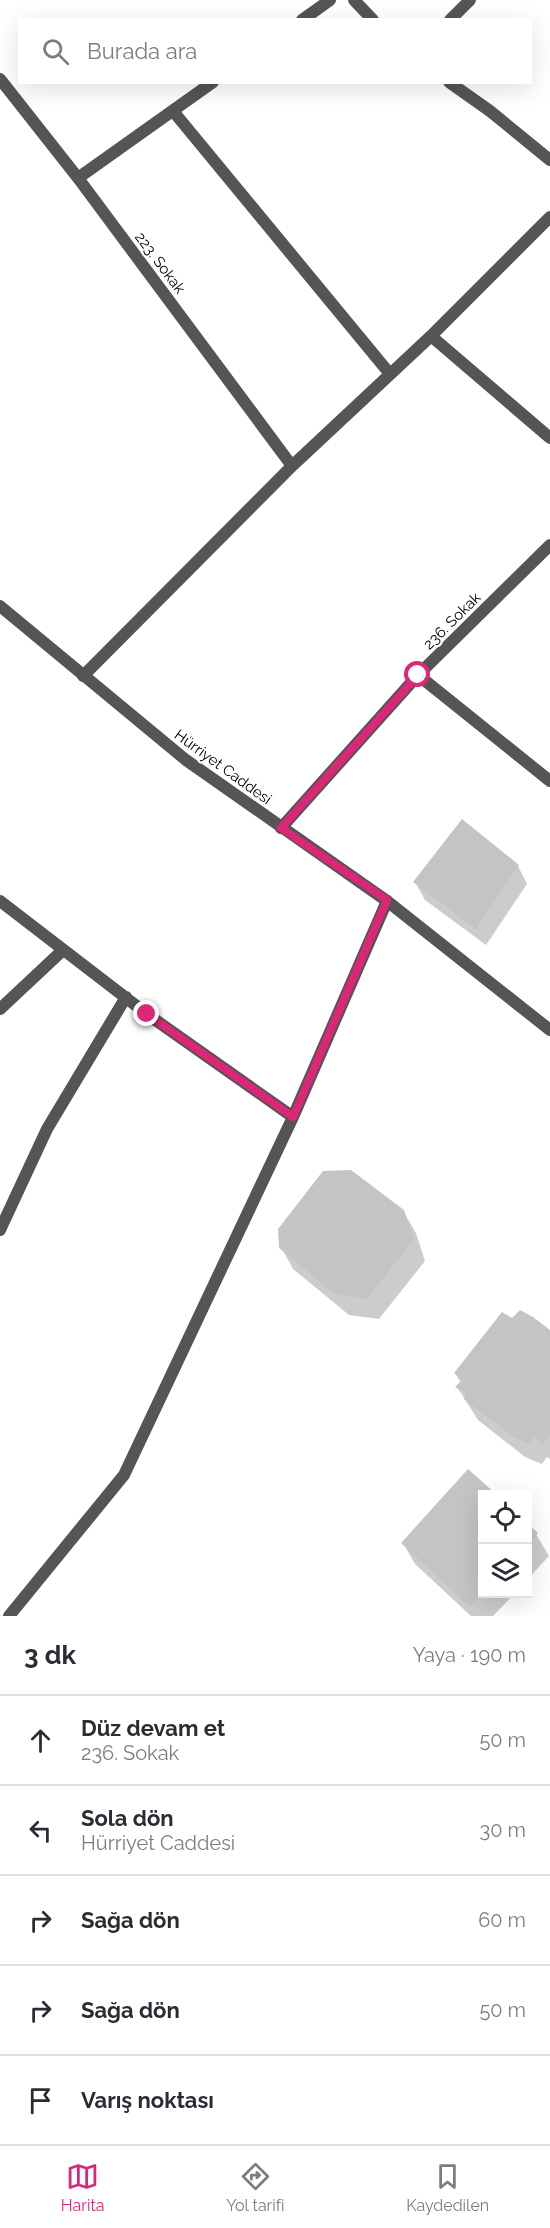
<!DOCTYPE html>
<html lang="tr">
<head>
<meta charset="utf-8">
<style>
	:root { --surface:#fff; --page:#f2f2f3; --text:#2b2b33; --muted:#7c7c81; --line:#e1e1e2; --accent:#db2777 }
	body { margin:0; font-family:Raleway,sans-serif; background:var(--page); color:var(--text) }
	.controls { position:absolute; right:18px; bottom:18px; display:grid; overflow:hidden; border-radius:0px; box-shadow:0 6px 24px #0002 }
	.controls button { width:54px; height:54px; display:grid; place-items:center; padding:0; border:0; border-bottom:2px solid var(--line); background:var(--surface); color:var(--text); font:30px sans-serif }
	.stop { position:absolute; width:18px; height:18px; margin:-14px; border:4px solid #db2777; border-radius:50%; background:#fff }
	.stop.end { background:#db2777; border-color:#fff; box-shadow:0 2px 6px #0008 }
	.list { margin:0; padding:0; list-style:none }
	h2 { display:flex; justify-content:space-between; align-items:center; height:78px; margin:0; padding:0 24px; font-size:26px }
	h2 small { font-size:20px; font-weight:400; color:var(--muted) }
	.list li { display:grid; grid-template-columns:39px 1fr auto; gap:18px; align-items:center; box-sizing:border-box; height:90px; padding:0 24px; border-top:2px solid var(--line) }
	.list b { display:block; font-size:22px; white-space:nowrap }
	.list p { margin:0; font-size:20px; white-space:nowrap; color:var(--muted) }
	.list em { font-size:20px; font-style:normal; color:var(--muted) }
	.icon { flex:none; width:33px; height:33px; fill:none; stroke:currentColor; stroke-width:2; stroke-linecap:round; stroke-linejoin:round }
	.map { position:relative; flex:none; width:550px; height:1616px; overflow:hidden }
	.search { position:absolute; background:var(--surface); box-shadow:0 6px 24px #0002; left:18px; right:18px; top:18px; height:66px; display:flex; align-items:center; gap:15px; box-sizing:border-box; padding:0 21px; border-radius:0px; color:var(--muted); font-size:22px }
	.sheet { height:528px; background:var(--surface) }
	nav { display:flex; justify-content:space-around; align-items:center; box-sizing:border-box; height:84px; border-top:2px solid var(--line); background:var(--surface); font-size:16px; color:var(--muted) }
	nav a { display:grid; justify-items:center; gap:3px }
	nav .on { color:var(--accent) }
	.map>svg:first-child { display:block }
</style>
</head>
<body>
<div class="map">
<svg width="550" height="1616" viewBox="0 0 550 1616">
	<rect width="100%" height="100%" fill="#fff"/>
	<path fill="#0003" d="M518,866L527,884L486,945L425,900L415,882Z
		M403,1211L416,1233L425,1261L379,1319L349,1315L293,1269L281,1247Z
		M512,1320L550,1332V1459L547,1457L542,1464L525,1457L478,1420L457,1387L461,1383L455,1373Z
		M469,1471L494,1494H482V1594H514L493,1616H471L415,1564L403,1543Z
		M528,1526L536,1534L549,1556L528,1579Z"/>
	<path fill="#c4c4c4" d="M462,819L519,865L476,929L413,882Z
		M351,1170L404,1210L414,1239L367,1299L335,1294L279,1248L278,1229L323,1171Z
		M520,1310L533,1317L550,1330V1435L543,1444L534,1436L529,1444L512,1436L464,1399L466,1393L455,1387L462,1380L454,1373L502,1312L512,1318Z
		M468,1469L496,1494H482V1593L470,1607L401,1543Z
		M528,1524L538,1533L528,1544Z"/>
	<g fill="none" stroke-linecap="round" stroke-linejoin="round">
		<path stroke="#555" stroke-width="12" d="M354,0L373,20
			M302,20L330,0
			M450,20L470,0
			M0,79L78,178L292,466
			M449,82L490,111L550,160
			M173,111L390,374
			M78,178L213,82
			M431,336L550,438
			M418,675L550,781
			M83,676L292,466L431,336L550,217
			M281,828L418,675L550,545
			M0,901L147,1014L293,1117
			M0,1009L63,950
			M0,1230L47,1129L126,997
			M9,1616L124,1475L293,1117L387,901"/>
		<path stroke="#555" stroke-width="12" d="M0,606L186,760L387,901L550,1030"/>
	</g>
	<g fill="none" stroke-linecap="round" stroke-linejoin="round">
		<path stroke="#db2777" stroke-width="8" d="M147,1014L293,1117L387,900L281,828L418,675"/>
	</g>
	<g text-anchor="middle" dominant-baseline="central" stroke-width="4.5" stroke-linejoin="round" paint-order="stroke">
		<g font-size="15" fill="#000" stroke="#fff">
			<text transform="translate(160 263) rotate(53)">223. Sokak</text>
			<text transform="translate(452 621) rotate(-45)">236. Sokak</text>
			<text transform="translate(223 767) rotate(36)">Hürriyet Caddesi</text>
		</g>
	</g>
</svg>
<div class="controls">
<button><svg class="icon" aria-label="locate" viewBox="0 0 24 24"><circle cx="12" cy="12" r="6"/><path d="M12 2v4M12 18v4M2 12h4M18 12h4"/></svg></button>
<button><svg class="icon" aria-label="layers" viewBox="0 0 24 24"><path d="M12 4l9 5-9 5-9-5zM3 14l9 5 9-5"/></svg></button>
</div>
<div class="stop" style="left:418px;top:675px"></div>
<div class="stop end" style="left:147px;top:1014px"></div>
<div class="search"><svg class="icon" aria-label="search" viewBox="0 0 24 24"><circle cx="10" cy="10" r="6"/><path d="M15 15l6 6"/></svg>Burada ara</div>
</div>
<section class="sheet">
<h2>3 dk<small>Yaya · 190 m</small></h2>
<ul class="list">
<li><svg class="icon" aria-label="ahead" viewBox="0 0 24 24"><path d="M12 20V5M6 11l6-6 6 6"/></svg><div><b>Düz devam et</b><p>236. Sokak</p></div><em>50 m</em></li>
<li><svg class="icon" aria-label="left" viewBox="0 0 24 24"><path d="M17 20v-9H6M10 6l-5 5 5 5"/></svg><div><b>Sola dön</b><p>Hürriyet Caddesi</p></div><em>30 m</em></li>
<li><svg class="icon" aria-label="right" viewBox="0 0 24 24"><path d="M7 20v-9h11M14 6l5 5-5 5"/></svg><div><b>Sağa dön</b></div><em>60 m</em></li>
<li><svg class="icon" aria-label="right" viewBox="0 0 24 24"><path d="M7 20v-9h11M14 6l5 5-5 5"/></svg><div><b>Sağa dön</b></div><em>50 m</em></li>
<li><svg class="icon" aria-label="arrive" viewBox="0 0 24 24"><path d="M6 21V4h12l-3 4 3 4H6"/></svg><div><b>Varış noktası</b></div></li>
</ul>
</section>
<nav>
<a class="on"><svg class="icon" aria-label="map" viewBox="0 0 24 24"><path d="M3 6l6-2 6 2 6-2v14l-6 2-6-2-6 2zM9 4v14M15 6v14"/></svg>Harita</a>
<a><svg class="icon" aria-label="directions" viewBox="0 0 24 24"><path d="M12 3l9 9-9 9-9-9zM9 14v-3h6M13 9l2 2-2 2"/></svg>Yol tarifi</a>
<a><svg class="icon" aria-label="saved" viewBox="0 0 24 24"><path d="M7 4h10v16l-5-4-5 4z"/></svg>Kaydedilen</a>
</nav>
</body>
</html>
